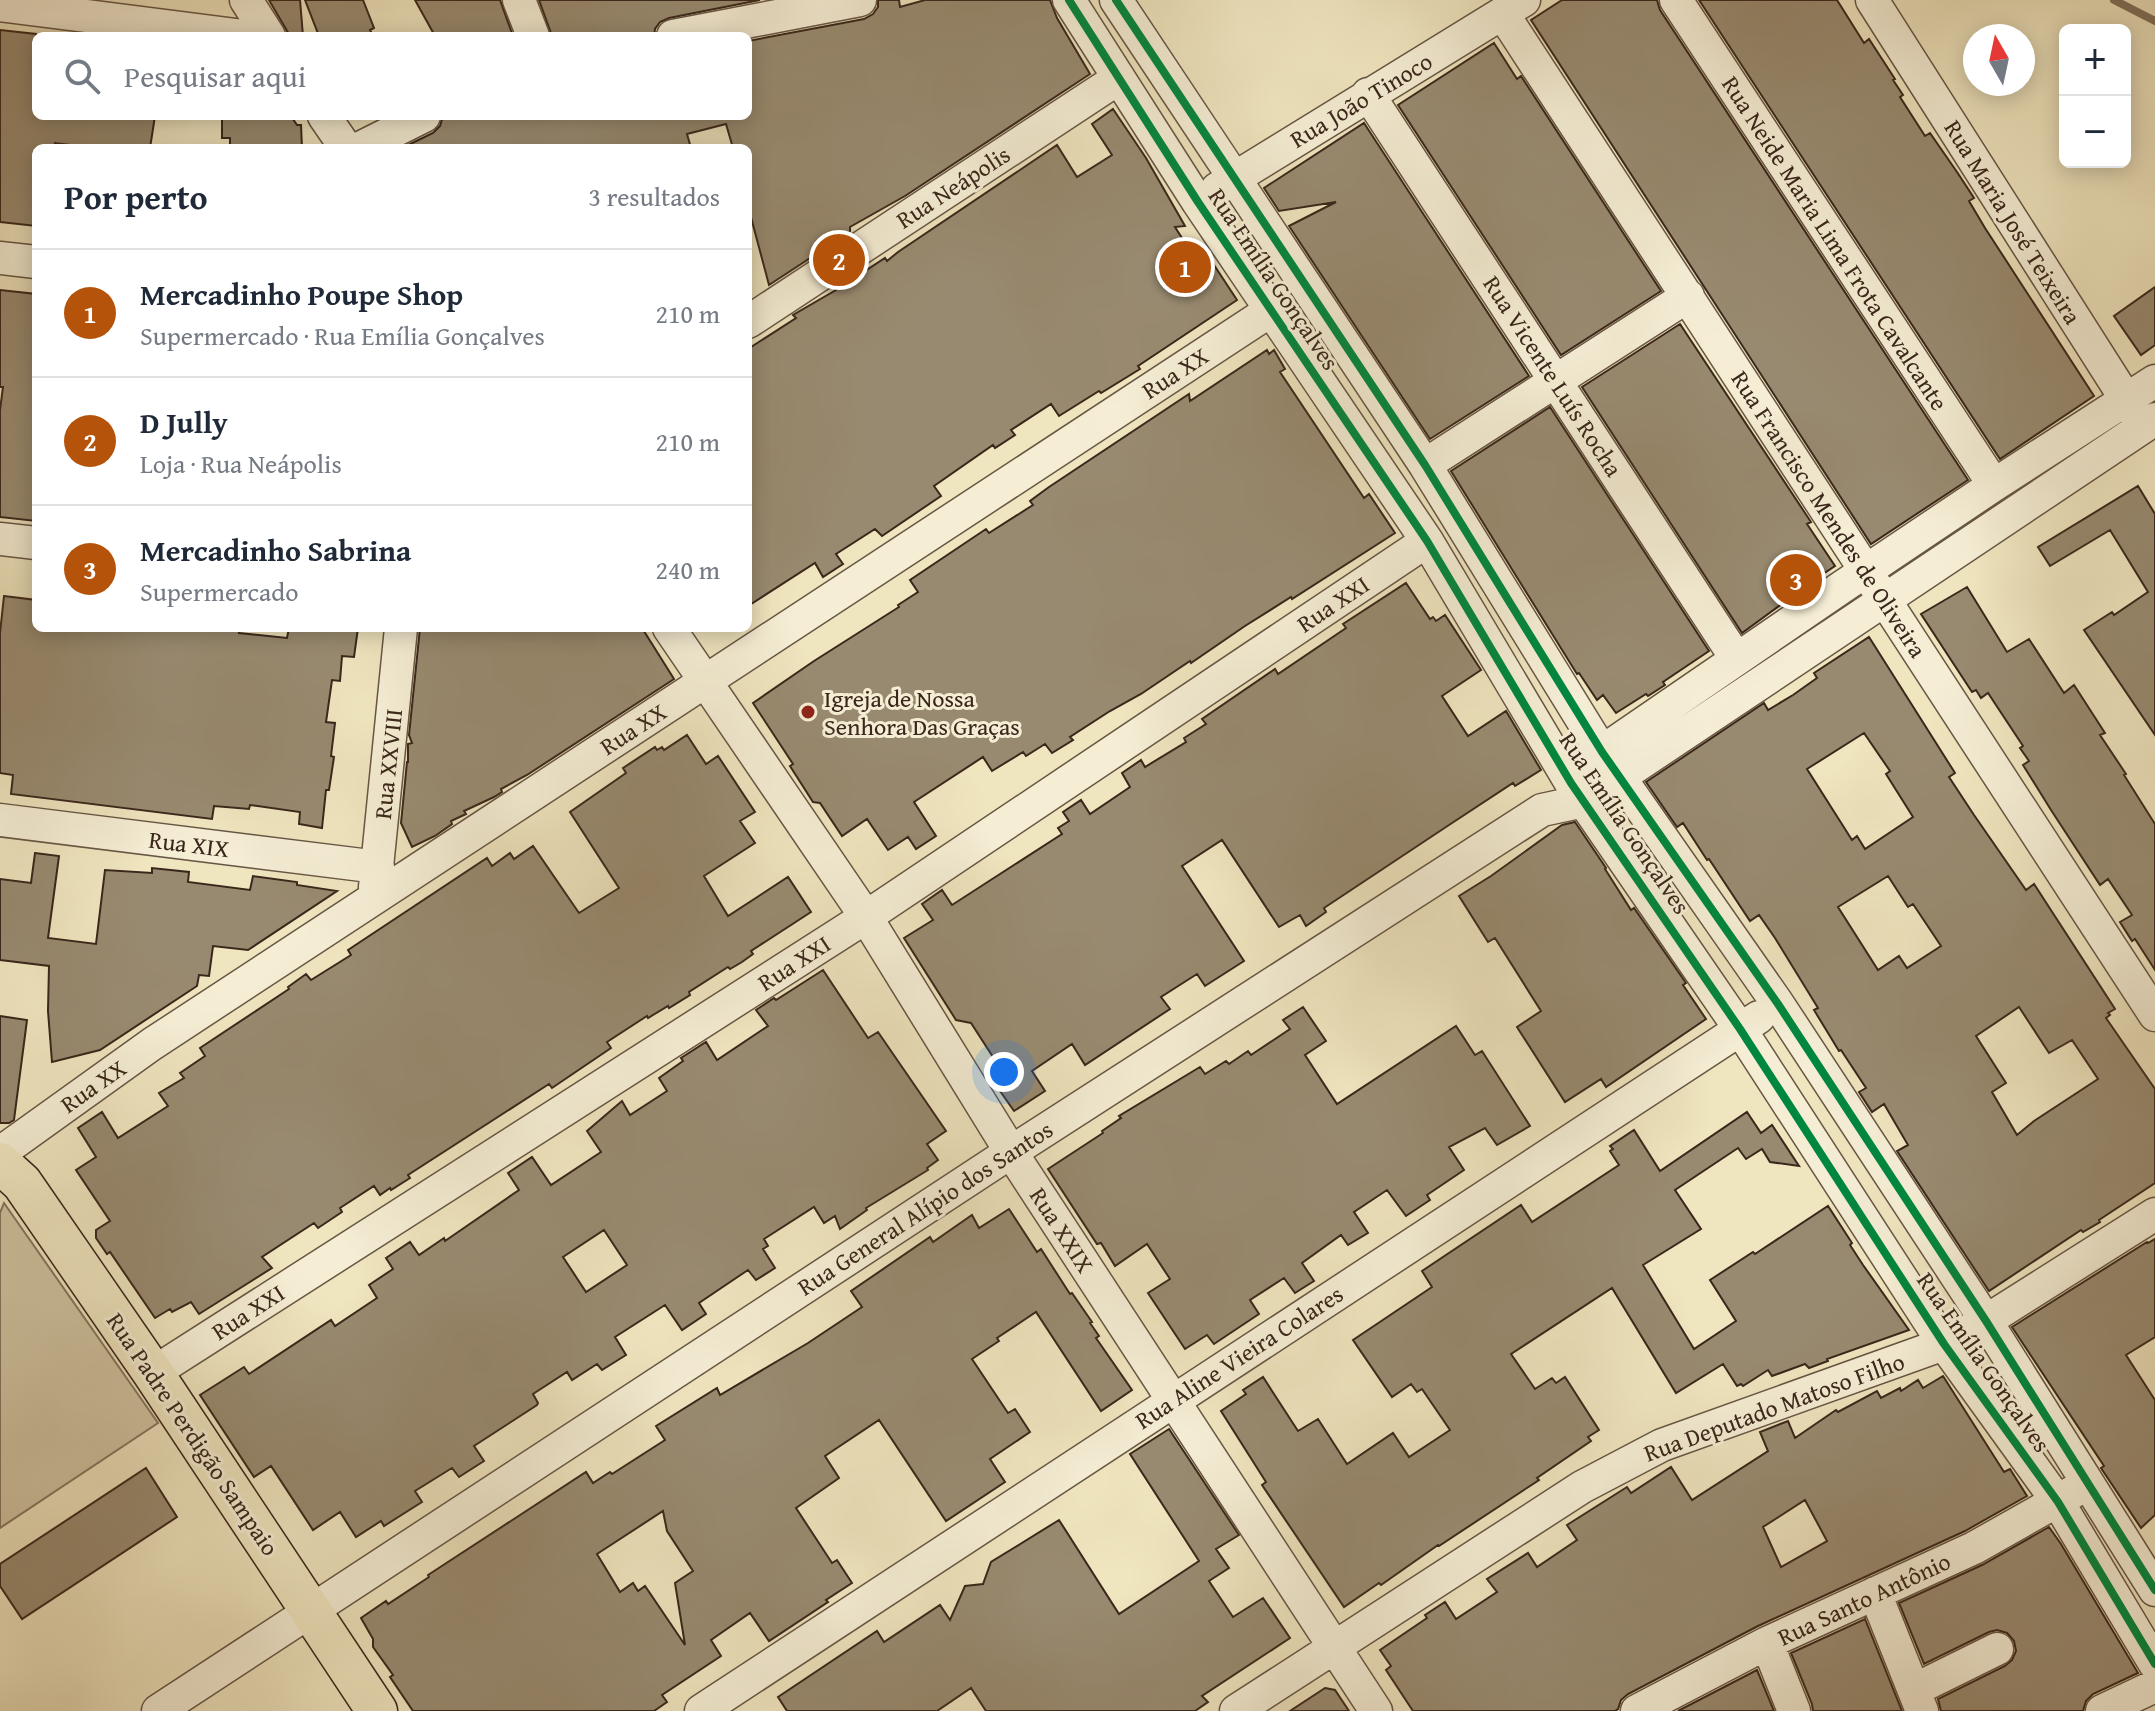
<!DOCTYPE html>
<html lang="pt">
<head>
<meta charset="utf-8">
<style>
	:root { --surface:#fff; --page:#f2f2f3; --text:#1f2937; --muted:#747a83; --line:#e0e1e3; --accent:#b45309 }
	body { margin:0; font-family:"Gentium Book Plus",serif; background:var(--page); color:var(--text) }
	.controls { position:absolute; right:24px; top:24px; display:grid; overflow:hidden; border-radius:12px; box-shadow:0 4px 20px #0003 }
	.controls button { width:72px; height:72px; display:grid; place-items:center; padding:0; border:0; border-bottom:2px solid var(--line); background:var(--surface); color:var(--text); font:40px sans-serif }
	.compass { position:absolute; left:1963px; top:24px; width:72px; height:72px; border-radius:50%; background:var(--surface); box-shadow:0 4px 20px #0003; rotate:351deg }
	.you { position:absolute; left:1004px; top:1072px; width:28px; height:28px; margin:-20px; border:6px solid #fff; border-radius:50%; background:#1a73e8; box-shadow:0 0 0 12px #1a73e833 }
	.badge { display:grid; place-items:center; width:52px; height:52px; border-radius:50%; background:var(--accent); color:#fff; font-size:26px; font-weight:700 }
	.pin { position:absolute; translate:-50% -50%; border:4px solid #fff; box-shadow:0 2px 8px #0006 }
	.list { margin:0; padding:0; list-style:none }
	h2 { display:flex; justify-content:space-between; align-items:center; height:104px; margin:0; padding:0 32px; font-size:34px }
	h2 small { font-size:26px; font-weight:400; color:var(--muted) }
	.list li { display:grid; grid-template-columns:52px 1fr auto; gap:24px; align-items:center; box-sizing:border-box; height:128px; padding:0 32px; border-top:2px solid var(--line) }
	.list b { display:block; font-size:30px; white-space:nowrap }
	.list p { margin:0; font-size:26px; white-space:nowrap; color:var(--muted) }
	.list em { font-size:26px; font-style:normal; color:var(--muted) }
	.icon { flex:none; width:44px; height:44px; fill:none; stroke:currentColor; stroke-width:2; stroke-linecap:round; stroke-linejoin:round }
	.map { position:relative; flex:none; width:2155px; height:1711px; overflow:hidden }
	.search { position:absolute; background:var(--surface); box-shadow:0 4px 20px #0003; left:32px; top:32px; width:720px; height:88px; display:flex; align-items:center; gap:20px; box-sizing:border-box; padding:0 28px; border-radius:12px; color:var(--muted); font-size:30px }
	.panel { position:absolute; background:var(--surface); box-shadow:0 4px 20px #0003; left:32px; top:144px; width:720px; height:488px; border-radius:12px }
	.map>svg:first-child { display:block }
</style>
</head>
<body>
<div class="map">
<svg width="2155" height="1711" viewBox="0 0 2155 1711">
	<rect width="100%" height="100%" fill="#efe5bf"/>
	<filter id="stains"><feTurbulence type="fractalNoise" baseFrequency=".0025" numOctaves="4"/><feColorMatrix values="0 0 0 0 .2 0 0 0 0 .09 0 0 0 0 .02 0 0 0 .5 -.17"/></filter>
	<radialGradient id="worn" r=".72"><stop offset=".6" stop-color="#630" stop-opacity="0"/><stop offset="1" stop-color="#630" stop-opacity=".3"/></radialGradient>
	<path fill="#d0c5a3" stroke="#85765f" stroke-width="2" d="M4,1203L158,1423L0,1528V1213Z"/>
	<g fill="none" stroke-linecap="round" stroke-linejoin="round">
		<path stroke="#81725c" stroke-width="8" d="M2114,0L2155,21"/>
	</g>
	<path fill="#988a70" stroke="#3a271b" stroke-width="2" fill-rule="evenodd" d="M269,0H300L303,36H290Z
		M305,0H363L374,28L370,30L373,36H319Z
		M415,0H500L513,36H435Z
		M539,0H760L669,18L660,22L655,29L654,36H552Z
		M878,0H899L900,7L925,0H1050L1057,18L1090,74L905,196L850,227V232L769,285L748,206V148H733L726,124L687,134L691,148H402L433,133L440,126L443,116H748V41L864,19L873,14L878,7Z
		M1562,0H1657L1660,10L1968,480L1871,544L1531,20Z
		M1699,0H1837L1864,43L1869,39L1895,79L1893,80L1903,95L1900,97L1925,136L1930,133L1957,172L1974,198L1969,201L1985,228L2094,396L2000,459Z
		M0,30L36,34V116H155L150,148H95L55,143L54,148H36V226L0,222Z
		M1494,43L1517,79L1521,76L1661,291L1561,355L1398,105Z
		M1113,109L1146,158L1185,226L1175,227L1203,271L1214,265L1237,300L1138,366L1140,369L1101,393L1099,391L1059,416L1051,404L1011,430L1015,435L995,448L993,445L934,486L941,496L882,536L875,529L836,554L843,564L823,577L815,563L748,606V349L796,318L793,315L836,290L885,258L887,261L898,252L1057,145L1077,177L1112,155L1092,124Z
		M222,116H291L297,125H301L302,148H230V138H222Z
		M1364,123L1529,376L1430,439L1289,226L1336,202L1279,211L1264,188Z
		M2155,287V345L2141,355L2114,316Z
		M0,290L36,294V521L0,517V410L3,387H0Z
		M1680,324L1811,522L1807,524L1835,566L1793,594L1794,595L1742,633L1582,387Z
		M1267,350L1269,354L1274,350L1285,369L1280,372L1364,498L1369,494L1395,533L1292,599L1291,597L1245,626L1191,663L1190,661L1141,694L1110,711L1070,737L1073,740L1052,753L1045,744L1026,756L1023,752L992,771L983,757L914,802L936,836L916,849L908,837L888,850L867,819L842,836L820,803L813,802L790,766L793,764L753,703L814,661L899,607L898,605L918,592L910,580L986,529L989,533L1033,505L1030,501L1049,487L1189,394L1190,401Z
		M1550,407L1709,651L1663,682L1665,685L1648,696L1646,694L1616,713L1603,695L1597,700L1579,673L1577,674L1451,471Z
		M2138,486L2155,514V735L2084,630L2112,612L2114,615L2148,592L2110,530L2050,566L2038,547Z
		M1406,583L1430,619L1433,617L1436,621L1445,615L1481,670L1442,696L1468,736L1506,711L1541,770L1515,786L1513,783L1446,827L1324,908L1326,912L1306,926L1300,915L1279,927L1222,840L1182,866L1244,961L1205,986L1197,974L1161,997L1170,1009L1085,1065L1072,1044L1032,1071L1045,1091L1014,1111L1000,1091L1002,1071L971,1023L956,1020L904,938L933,920L922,904L942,890L952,905L1062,834L1058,828L1069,821L1063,812L1081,800L1090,814L1130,787L1122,773L1141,760L1145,767L1186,742L1184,738L1206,724L1202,719L1275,669L1278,674L1346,628L1343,624Z
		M1967,587L2007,652L2029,639L2064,693L2074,685L2105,733L2100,735L2126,774L2124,775L2155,824V970L2135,939L2132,941L2120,922L2132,915L2108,879L2100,885L2051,810L2023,765L2029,761L2020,748L2023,746L1988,693L1981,698L1976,690L1972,692L1921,614Z
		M4,596L36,600V628H240L239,633L287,638L289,628H358L354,657L342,656L340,681L332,680L326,722L335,723L331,756L334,757L329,790H326L322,828L299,824L300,812L250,805L249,809L214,806L212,819L11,794L13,775L0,773V633Z
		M420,628H642L674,679L527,775L501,789L502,792L494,797L464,811L466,814L451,821L452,824L435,836L412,847L401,823L407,762H408V744L412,743L409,735Z
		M1869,637L1955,773L1949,777L1974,815L2026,890L2034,884L2115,1009L2108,1013L2110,1015L2106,1018L2155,1089V1183L2099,1220L2100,1222L2083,1232L2081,1230L1989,1291L1897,1151L1908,1145L1884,1104L1872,1112L1859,1092L1866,1088L1841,1050L1839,1051L1814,1010L1818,1008L1775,938L1759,915L1750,921L1709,859L1707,860L1683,823L1677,827L1646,782L1764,703L1768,710L1793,695L1817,678L1814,673ZM1864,733L1890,771L1886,774L1913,817L1865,849L1857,836L1852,840L1807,769ZM1888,876L1908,907L1913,904L1941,946L1907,968L1899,956L1878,970L1838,907ZM2019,1007L2049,1053L2072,1040L2098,1079L2034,1121L2017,1135L1992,1092L2006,1083L1976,1036Z
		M687,735L706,764L718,756L755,812L740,821L755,843L704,876L728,916L788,877L811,912L751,951L753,954L742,962L730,969L728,967L689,992L690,995L669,1008L668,1006L648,1018L647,1016L607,1042L611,1048L552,1088L549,1084L408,1175L410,1178L391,1190L390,1188L380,1195L374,1186L340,1208L342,1212L318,1228L314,1223L262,1257L272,1268L199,1314L191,1302L172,1312L170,1309L155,1318L110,1252L107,1254L96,1238V1230L110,1221L76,1170L96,1157L78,1128L102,1112L118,1138L168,1106L159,1093L184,1078L180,1073L205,1056L200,1048L289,989L288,987L306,974L311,980L351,955L348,950L487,858L492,866L510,853L514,859L533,846L579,913L619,888L570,812L626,773L623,768L655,747L657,750L662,747L664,750Z
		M1575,822L1606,868L1605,869L1631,910L1634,908L1686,983L1683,985L1706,1019L1606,1087L1601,1079L1565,1102L1517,1027L1541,1011L1495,938L1488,942L1459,896L1491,876L1562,825Z
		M35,853L59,856L48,938L96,944L105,870L152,873V868L189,872L188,882L250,890L253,876L297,882V885L337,891L248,950L213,946L209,976L199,975L197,986L100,1050L52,1062L48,1011L49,966L0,960V879L31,883Z
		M823,970L868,1038L878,1032L946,1131L927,1144L938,1160L927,1168L928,1170L866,1208L867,1210L840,1229L835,1216L824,1223L814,1207L764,1239L768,1246L763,1249L775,1268L756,1280L748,1270L699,1303L706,1314L682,1330L665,1305L615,1337L626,1355L602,1370L597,1364L572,1380L567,1372L533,1394L538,1403L537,1405L474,1446L484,1461L459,1477L452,1468L415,1491L422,1502L384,1526L381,1521L356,1537L340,1512L313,1530L271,1466L254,1477L200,1395L244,1367L249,1374L331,1320L335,1326L377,1298L369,1285L393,1269L386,1258L410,1242L419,1255L444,1238L445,1241L519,1190L508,1173L532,1157L551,1185L601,1152L587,1131L622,1101L630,1115L667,1091L659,1078L683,1061L681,1058L706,1042L717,1060L768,1026L756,1010L774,998L776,1000ZM604,1230L627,1265L586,1292L563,1257Z
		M1303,1007L1326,1041L1305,1055L1337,1104L1456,1026L1475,1055L1482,1051L1530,1126L1497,1145L1485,1128L1449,1147L1464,1170L1427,1195L1430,1200L1406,1216L1387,1190L1354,1212L1368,1233L1348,1245L1341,1235L1302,1263L1314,1281L1295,1293L1284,1278L1250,1300L1259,1314L1214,1344L1207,1335L1185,1349L1148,1293L1170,1279L1147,1244L1115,1266L1101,1243L1097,1244L1048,1169L1103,1133L1102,1131L1121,1118L1119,1116L1200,1067L1205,1074L1226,1061L1229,1064L1248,1051L1251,1055L1290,1029L1283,1020Z
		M0,1016L27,1020L14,1120L9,1123H0Z
		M1747,1112L1761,1133L1772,1125L1799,1166L1770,1162L1762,1149L1746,1159L1738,1148L1675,1190L1701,1229L1643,1265L1694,1349L1736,1321L1710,1280L1753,1252L1755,1254L1828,1206L1852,1243L1850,1245L1863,1265L1909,1330L1827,1359L1828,1361L1809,1368L1805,1364L1772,1376L1768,1370L1743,1386L1741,1384L1737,1386L1723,1364L1676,1393L1612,1288L1511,1354L1535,1389L1552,1378L1556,1383L1565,1377L1599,1430L1588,1437L1591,1441L1537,1478L1539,1480L1439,1546L1438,1545L1381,1585L1379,1583L1344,1607L1262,1485L1266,1482L1221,1411L1246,1394L1243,1390L1263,1377L1298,1431L1318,1419L1347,1464L1393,1433L1409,1457L1450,1430L1422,1389L1417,1392L1411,1384L1392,1397L1353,1340L1432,1287L1422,1271L1521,1205L1532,1222L1619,1165L1610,1151L1613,1149L1610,1146L1634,1130L1660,1171Z
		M1009,1209L1037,1252L1041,1249L1070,1294L1072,1293L1092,1322L1090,1323L1099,1336L1096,1338L1132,1390L1101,1411L1036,1312L997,1338L999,1341L972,1359L1008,1413L1015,1409L1030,1432L990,1459L1005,1482L946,1521L879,1420L825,1456L839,1478L796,1508L832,1563L837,1560L852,1583L826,1600L828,1602L769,1641L750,1613L711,1640L721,1656L662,1695L667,1702L654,1711H413L390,1677L393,1675L373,1647V1639L361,1618L386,1601L388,1604L429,1577L428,1575L586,1472L593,1483L610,1472L612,1474L665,1440L656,1426L717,1388L720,1395L808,1343L862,1307L851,1291L930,1237L933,1242L972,1215L979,1228ZM663,1511L667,1531L693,1571L675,1583L685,1645L645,1586L638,1591L633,1583L620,1592L597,1554Z
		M2155,1239V1337L2126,1355L2155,1400V1515L2141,1528L2101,1468L2104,1466L2012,1327L2147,1242L2148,1243Z
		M1943,1376L2004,1472L2010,1469L2027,1496L1965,1531L1758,1626L1628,1694L1621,1700L1618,1709L1615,1711H1413L1386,1670L1391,1666L1380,1650L1427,1618L1425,1615L1445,1602L1456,1619L1497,1592L1487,1579L1528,1553L1537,1567L1577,1540L1567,1525L1627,1487L1631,1493L1671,1467L1692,1500L1768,1451L1760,1432L1788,1421L1795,1438L1836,1410L1838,1412L1877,1391L1881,1398L1900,1388L1901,1391L1918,1380L1923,1388ZM1805,1500L1827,1541L1781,1567L1763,1527Z
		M1169,1429L1239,1535L1216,1549L1229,1568L1209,1581L1233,1617L1263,1598L1290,1638L1202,1696L1208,1702L1195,1711H986L971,1688L937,1711H787L778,1697L877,1631L884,1642L940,1605L950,1620L965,1586L983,1584L991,1562L1059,1520L1119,1614L1199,1561L1130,1454Z
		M146,1468L177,1517L22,1619L0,1586V1564Z
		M2049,1527L2061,1544L2138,1673L2093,1694L2086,1701L2083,1711H1941L1938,1699L2005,1666L2012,1660L2016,1651L2014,1641L2007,1633L1997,1630L1989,1632L1924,1664L1899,1603L1982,1565Z
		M1865,1619L1902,1711H1813L1812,1704L1791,1653Z
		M1757,1670L1774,1711H1678Z
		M1325,1688L1335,1690L1349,1711H1290Z"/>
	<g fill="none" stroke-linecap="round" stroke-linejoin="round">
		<defs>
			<path id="minor" d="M246,0L269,36
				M519,0L533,36
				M1069,0L1198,202L1427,541L1571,783L1740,1029L1944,1344L2058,1502L2155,1664
				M1116,0L1425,465L1602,752L1778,1004L1986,1321L2155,1590
				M1676,0L1994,485
				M1872,0L2138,418
				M0,5L244,36
				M1503,14L2155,1015
				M673,36L860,0
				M1368,94L1736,658
				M324,116L346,148
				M360,148L424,116
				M1217,189L1524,0
				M0,258L36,262
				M748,322L1119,78
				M1425,465L1688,296
				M0,539L36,543
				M669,628L866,917L1011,1152L1376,1711
				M1584,764L1842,587L1994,485L2155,381
				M0,820L378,867
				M375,887L401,628
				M0,1153L152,1044L1270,311
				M153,1373L866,917L1427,541
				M1875,1593L1922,1711
				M1767,1643L1794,1711
				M1914,1690L1997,1649
				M158,1711L1011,1152L1542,810L1584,801L2155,419
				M701,1711L1759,1017
				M1236,1711L1582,1487L1662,1445L1944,1344L1986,1321L2155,1214
				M1637,1711L1767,1643L1974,1548L2073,1492
				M2102,1711L2155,1686"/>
			<path id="major" d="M0,1163L22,1183L153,1373L377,1711"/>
		</defs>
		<use href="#minor" stroke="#675644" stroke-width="35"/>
		<use href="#major" stroke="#3a271b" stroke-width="43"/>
		<use href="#minor" stroke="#f5eed5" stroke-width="32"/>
		<use href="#major" stroke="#efe5bf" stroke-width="40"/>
		<defs>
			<path id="cycleway" d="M1069,0L1198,202L1427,541L1571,783L1740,1029L1944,1344L2058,1502L2155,1664
				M1116,0L1425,465L1602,752L1778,1004L1986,1321L2155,1590"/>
		</defs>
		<use href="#cycleway" stroke="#f5eed5" stroke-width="13"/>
		<use href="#cycleway" stroke="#00873e" stroke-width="8"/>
	</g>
	<circle fill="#8f2418" stroke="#f5eed5" stroke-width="3" cx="808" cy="712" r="8"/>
	<g text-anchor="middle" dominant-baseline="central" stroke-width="6" stroke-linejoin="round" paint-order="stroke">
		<g font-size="24" fill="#3a271b" stroke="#f5eed5">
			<text transform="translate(1361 100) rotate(-31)">Rua João Tinoco</text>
			<text transform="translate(953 187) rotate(-33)">Rua Neápolis</text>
			<text transform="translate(2013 222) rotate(58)">Rua Maria José Teixeira</text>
			<text transform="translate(1835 243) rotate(57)">Rua Neide Maria Lima Frota Cavalcante</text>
			<text transform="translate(1274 279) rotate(56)">Rua Emília Gonçalves</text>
			<text transform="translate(1175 373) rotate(-33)">Rua XX</text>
			<text transform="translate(1553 376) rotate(57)">Rua Vicente Luís Rocha</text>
			<text transform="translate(1829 514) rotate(57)">Rua Francisco Mendes de Oliveira</text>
			<text transform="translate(1333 604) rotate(-34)">Rua XXI</text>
			<text transform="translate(633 729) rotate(-33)">Rua XX</text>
			<text transform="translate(388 764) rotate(-84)">Rua XXVIII</text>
			<text transform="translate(1625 823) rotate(56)">Rua Emília Gonçalves</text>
			<text transform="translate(189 844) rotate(7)">Rua XIX</text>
			<text transform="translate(794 963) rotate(-33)">Rua XXI</text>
			<text transform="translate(93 1086) rotate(-35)">Rua XX</text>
			<text transform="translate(925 1208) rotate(-33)">Rua General Alípio dos Santos</text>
			<text transform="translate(1062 1230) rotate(57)">Rua XXIX</text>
			<text transform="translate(248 1312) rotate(-33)">Rua XXI</text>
			<text transform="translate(1239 1357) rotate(-33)">Rua Aline Vieira Colares</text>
			<text transform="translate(1984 1362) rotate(55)">Rua Emília Gonçalves</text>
			<text transform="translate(1774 1407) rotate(-20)">Rua Deputado Matoso Filho</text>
			<text transform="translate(193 1434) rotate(56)">Rua Padre Perdigão Sampaio</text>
			<text transform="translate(1864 1599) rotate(-25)">Rua Santo Antônio</text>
		</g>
		<g font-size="24" fill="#3a271b" stroke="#f5eed5" text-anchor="start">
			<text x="824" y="698">Igreja de Nossa<tspan x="824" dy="28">Senhora Das Graças</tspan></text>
		</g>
	</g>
	<rect width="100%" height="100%" filter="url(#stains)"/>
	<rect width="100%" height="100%" fill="url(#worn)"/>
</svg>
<div class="controls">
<button>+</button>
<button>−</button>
</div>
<svg class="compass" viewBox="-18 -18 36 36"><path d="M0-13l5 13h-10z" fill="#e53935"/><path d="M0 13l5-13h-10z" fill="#747a83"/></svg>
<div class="you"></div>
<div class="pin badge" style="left:1185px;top:267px">1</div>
<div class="pin badge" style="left:839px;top:260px">2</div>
<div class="pin badge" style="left:1796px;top:580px">3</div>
<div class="search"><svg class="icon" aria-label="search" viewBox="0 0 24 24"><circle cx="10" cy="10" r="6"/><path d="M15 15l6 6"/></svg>Pesquisar aqui</div>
<section class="panel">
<h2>Por perto<small>3 resultados</small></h2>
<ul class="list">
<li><span class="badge">1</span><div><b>Mercadinho Poupe Shop</b><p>Supermercado · Rua Emília Gonçalves</p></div><em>210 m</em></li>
<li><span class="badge">2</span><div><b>D Jully</b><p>Loja · Rua Neápolis</p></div><em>210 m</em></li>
<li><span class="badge">3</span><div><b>Mercadinho Sabrina</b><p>Supermercado</p></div><em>240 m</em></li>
</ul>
</section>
</div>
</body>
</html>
